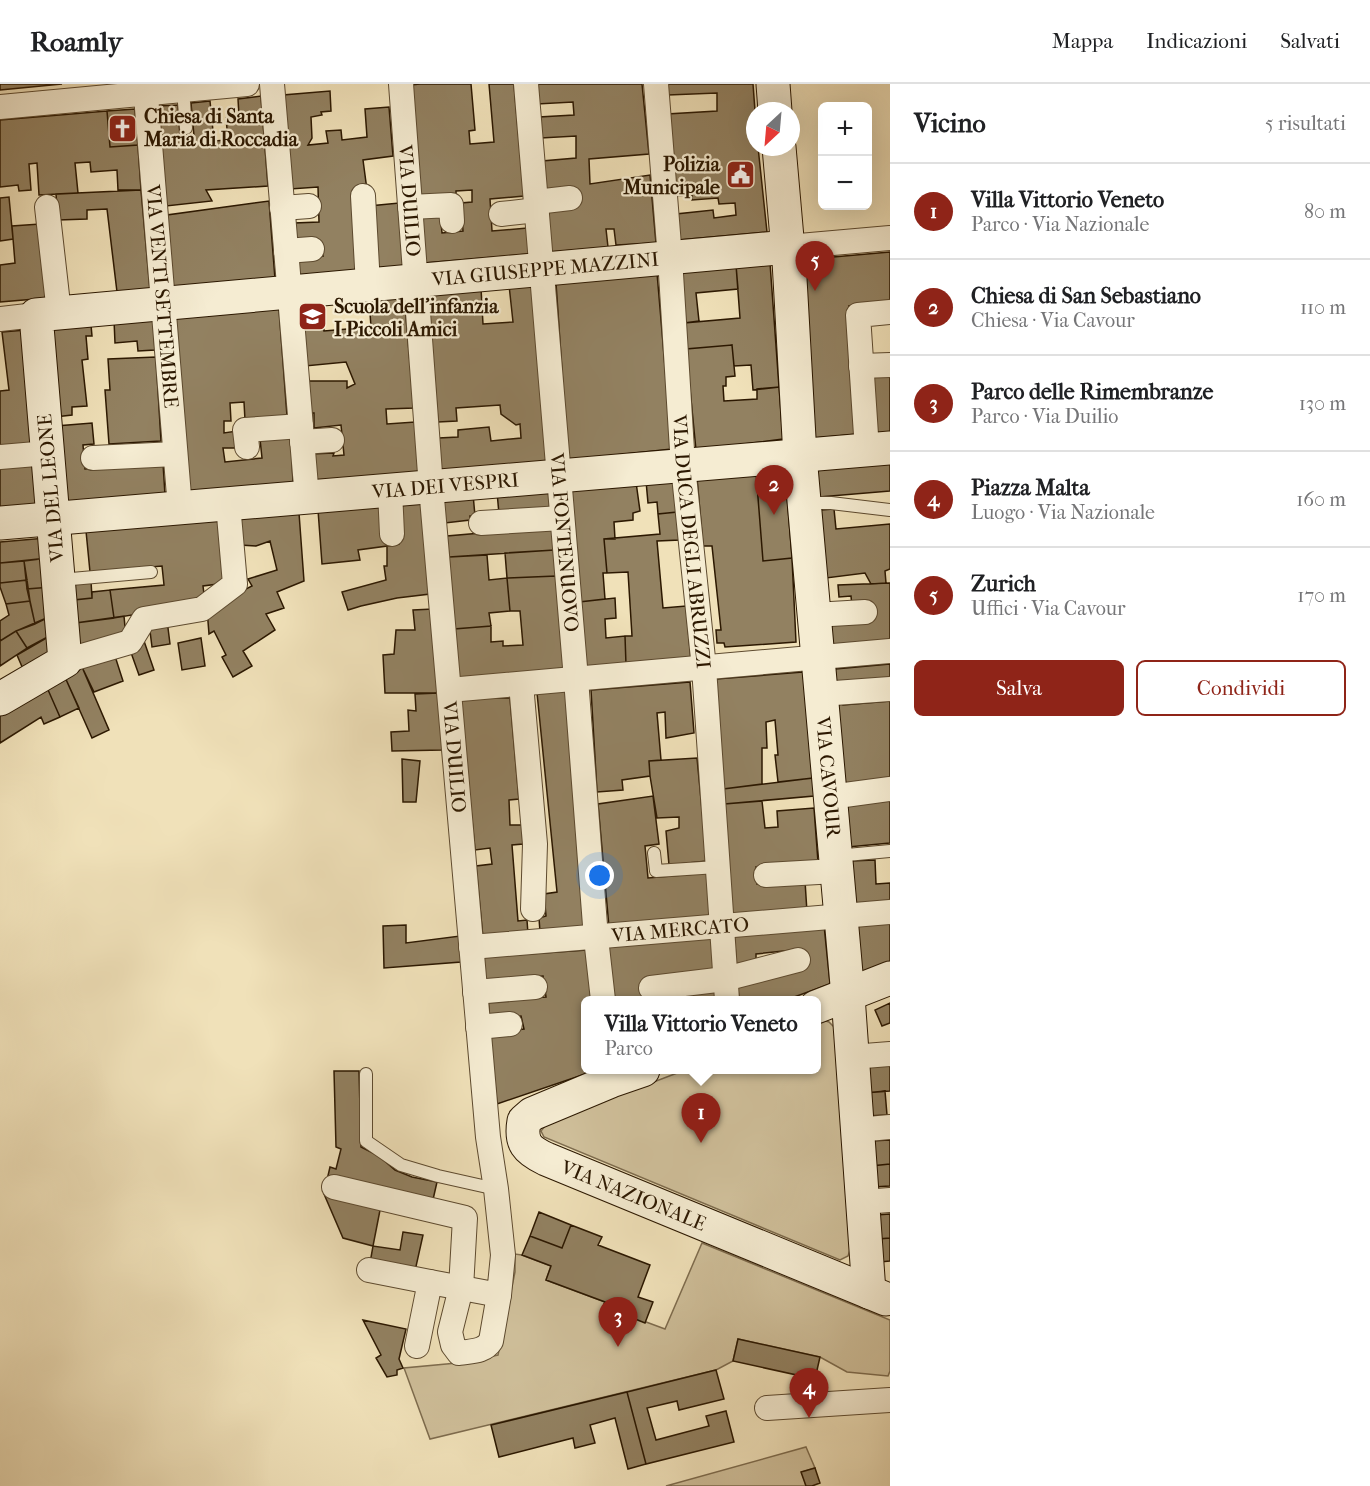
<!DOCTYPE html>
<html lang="it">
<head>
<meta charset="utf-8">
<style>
	:root { --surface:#fff; --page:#f2f2f2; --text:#202124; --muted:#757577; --line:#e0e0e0; --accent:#8f2418 }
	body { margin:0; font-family:"IM FELL French Canon",serif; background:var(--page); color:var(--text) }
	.controls { position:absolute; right:18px; top:18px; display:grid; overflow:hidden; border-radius:9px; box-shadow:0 6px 24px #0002 }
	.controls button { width:54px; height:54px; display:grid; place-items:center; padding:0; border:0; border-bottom:2px solid var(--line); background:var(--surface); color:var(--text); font:30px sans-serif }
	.compass { position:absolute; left:746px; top:18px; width:54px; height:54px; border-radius:50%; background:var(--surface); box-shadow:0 6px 24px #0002; rotate:206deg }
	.you { position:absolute; left:600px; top:792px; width:21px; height:21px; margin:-15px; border:4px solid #fff; border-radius:50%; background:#1a73e8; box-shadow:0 0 0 9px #1a73e833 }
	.badge { display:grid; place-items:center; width:39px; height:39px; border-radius:50%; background:var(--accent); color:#fff; font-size:20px; font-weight:700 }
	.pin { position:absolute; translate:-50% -50px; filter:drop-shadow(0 2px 3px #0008) }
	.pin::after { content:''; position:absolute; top:32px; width:21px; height:18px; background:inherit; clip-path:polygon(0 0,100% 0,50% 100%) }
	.popup { position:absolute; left:581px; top:912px; width:240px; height:78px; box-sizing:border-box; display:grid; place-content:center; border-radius:9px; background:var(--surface); filter:drop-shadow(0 2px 4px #0005); font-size:20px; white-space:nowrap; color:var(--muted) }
	.popup b { font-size:22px; color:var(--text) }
	.popup::after { content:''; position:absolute; left:50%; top:100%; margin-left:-12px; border:12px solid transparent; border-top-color:var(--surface) }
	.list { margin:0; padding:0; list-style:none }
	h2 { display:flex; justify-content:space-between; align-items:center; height:78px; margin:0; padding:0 24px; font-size:26px }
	h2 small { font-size:20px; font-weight:400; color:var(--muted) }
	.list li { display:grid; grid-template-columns:39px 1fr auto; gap:18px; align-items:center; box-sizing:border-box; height:96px; padding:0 24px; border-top:2px solid var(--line) }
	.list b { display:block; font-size:22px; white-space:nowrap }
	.list p { margin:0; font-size:20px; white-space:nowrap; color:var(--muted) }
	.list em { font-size:20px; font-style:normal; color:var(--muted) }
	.actions { display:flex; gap:12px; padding:18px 24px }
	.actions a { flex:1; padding:14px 0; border:2px solid var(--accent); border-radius:9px; text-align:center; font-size:21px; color:var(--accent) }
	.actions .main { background:var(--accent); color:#fff }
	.map { position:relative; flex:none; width:890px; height:1402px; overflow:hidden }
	header { display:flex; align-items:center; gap:36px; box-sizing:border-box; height:84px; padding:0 30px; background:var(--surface); border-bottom:2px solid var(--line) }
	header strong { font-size:28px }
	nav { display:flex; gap:33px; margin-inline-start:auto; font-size:21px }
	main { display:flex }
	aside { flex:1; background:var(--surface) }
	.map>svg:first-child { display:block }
</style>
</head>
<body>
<header>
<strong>Roamly</strong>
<nav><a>Mappa</a><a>Indicazioni</a><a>Salvati</a></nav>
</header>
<main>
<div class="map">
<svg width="890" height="1402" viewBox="0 0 890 1402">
	<rect width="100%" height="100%" fill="#f0e1b9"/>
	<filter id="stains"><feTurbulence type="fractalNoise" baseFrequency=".00333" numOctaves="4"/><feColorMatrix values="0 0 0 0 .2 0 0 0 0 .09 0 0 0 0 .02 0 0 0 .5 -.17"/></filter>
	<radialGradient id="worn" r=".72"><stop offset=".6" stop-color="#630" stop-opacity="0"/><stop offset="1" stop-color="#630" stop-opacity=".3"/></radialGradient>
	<path fill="#cfbf9a" stroke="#7e6c4e" stroke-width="1.5" d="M822,936L829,938L834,943L852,1160L848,1172L840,1176L544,1053L541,1047L545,1042L554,1036L685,986H816L817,938Z
		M702,1159L890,1236V1287L888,1292L847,1288L820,1273L738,1255L733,1277L716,1286L430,1355L404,1284L457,1279L498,1271L515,1188V1170L522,1171L551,1182L546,1196L605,1218L603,1222L665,1245Z
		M806,1363L815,1384L802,1388L806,1402H666Z"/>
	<path fill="#928161" stroke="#2c1801" stroke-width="1.5" d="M0,0H62L0,6Z
		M420,0H471L475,46L469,47L470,60L494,58L489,0H514L524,112L490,115L492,147L527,144L529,170L424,179L420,129L440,127L442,149L463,147L461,119L472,118V106L456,107V114L419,116L411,1Z
		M536,0H642L649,70L589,75L590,100L650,91L656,159L616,161L614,145H606L608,163L551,168L542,77L576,74V52L541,54L539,33L574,31L573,18L537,20Z
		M666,0H753L755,27V63H758L767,148L678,156L676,130L713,126L714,134L736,131L735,119L719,120L718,114L692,116V111L674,112L667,30L717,27V9L668,11Z
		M330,7L331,27L321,28L322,31L311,33L312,54L308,61L328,59L326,47L341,46L342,56L367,53L365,25L389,23L393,72L363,76L367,106L360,187L299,192L298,172H323L319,158L295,155L294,139L319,138L318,103L290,105L283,11Z
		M261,12L268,102L206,106L212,117L166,122L158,22L178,21L180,53L194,52L191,19L210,17L214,57L228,56L226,34L239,32L238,15Z
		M135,25L138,61L110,63L107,27Z
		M107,27L110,63L138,61L141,106H118L117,86L91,88L90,78L75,79L78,109L39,111L37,79L29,80L31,106L19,107L18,101L0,103V36Z
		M141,106L150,205L117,208L107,125L87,126V135L58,136L56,110Z
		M9,113L13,155L0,157V114Z
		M269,117L275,195L173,203L167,131Z
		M399,119L403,184L374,186L369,122Z
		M40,140L47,214L0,218V181L15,179L12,142Z
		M890,168V218L849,222L858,350L815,354L799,176Z
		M770,179L779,303L753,306L751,281L734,282L732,261L686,265L684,239L740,234L736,181Z
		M736,181L738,205L696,209L699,237L684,239L680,186Z
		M657,189L672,365L568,376L556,199Z
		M534,198L546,377L441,386L439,354L458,353V346L489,343L491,357L521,354L520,340L516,341L501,330L500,321L456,324L457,337L438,338L428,210L481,204L483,240L513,238L509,201Z
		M404,211L414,324L386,325L387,340L415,338L420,390L314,401L311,370L334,369L333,372L344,371L341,341L314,344V329H309L307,297H347V304L355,300L346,278L305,282L301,222L322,219L324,247L371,243L370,229L357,230L356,216Z
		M279,224L287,332L245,336L244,318L230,319L231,337H224V349L237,347L238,364H223L225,378L262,374L260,355L291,352L293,399L190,408L175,233Z
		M153,234L155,266L138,267L137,257L115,259L114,236Z
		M91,241L92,252H86L88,275L82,276L87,322L72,323V331L55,333L47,244Z
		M26,246L36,360L0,364V307L9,306L2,248Z
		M732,261L735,292L726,293V302H723L724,317L757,315V305L779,303L783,355L696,366L686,265Z
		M156,273L161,357L109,360L105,306H110L108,275Z
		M890,291V349L874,350L868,293Z
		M92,339L94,360L83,361L85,385L163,379L165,411L62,419L56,342Z
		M890,377V407L819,413L817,383Z
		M37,381L39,422L0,425V383Z
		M785,385L792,474L763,477L756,388Z
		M756,388L763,477L792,474L796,558L725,563L724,559H717L716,546H721L712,462H703L697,394Z
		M673,394L677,428L658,430L657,418L648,419L646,397Z
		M636,398L640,427L633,429V436L614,438L615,455H604L607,489H603L605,515L579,518L569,405Z
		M549,404L551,426L499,430L497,408Z
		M473,410L475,432H470V436L445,439L442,412Z
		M421,416L430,510L397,514L361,522L348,526L342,508L386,496L384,482H387V462L399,460L397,419Z
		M386,420L387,462L358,466L360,476L322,480L318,426Z
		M834,425L836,445L890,440V485L885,487L886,499L871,500L865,489L826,494L821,426Z
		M677,428L680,456L657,457L663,524L686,522L691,576L626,581L625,552H632L628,488L607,489L604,455L660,450L658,430Z
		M299,429L304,497L277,508L284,524L266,530L275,546L243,567L252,582L233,593L222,573L226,571L214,547L209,550L207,525L252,502L248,495L277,486L270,457L256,462L240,461L238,435Z
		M222,436L226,499L203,502L205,519L114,534L110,506L164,501L162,482L90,488L86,447Z
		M552,443L554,466L449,473L447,452Z
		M46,454L48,474L0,479V458Z
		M554,466L556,492L507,494L505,469Z
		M487,471L489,496L507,494L510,527L489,529L491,542L454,545L449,473Z
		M48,474L51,503L27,505L24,477Z
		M24,477L27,496L0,499V479Z
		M556,492L564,584L459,595L454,545L491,542V558L503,557V562L523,561L520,527H510L507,494Z
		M27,496L30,517L6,520L0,503V499Z
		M91,497L92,514L74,516L72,499Z
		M890,499V557L831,563L829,537L852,523L851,512L839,513L838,501Z
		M51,503L53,531L35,540L27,505Z
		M110,506L114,534L76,539L74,516L92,514V508Z
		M615,514L616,534L605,535L606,554L625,552L626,581L585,585L579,518Z
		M30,517L35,540L16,547L0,557V537L9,531L6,520Z
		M433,525L439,609H385L383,571L394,570L396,546H415L413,526Z
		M53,531L55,549L27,564L16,547Z
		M124,532L126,554L78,565L76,539Z
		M167,536L170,560L152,563L149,539Z
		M16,547L27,564L0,582V557Z
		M55,549L48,573L23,585L17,571Z
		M201,554L205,582L182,586L178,559Z
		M144,557L154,586L139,591L129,563Z
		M114,569L123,597L94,608L82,583Z
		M890,580V600L837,603L835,585Z
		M82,583L109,646L92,654L64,591Z
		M803,588L813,694L778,698L775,671H778L775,636L766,638L767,664H762V700L723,705L716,595Z
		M64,591L79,624L60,633L45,599Z
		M690,598L694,649L666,654L665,628L657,629L661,676L649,677L650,692L622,696L623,706L597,708L591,606Z
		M45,599L60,633L44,640L41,633L0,659V627Z
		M568,606L586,845L540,848L539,834L546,832L544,810L557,808L537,609Z
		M439,609L443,666L392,667L391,648L409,647L408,626L416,627L415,610Z
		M460,614H510L519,715L509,716L510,741H522L523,760L512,761L518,837L527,836L528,850L483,854L476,782L492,780L490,764L475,766Z
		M843,614V621L890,617V697L843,701L835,615Z
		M697,674L707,777L669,781L666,747L679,744V733L657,734L650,692L649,677Z
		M402,675L420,677L416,718H403Z
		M813,694L814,712L724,720L723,705Z
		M653,712L659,760L645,762L648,794L707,789L711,835L609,843L598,720Z
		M890,713V759L848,763L844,719Z
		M762,717L765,744L778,743L777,727L814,724L818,778L756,783L757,800L805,797L807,828L732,832L724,720Z
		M875,776L876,800L890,799V819L851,822L850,777Z
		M890,838V880L860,890L857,841Z
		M406,841V859L460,852L461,878L384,884L383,842Z
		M824,841L830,900L786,916H739L737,894L805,878L802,865L756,870V884L737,887L734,848Z
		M713,853L716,890L647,912L615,916L607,861Z
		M587,866L593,916H586V986H597L497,1020L490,948L524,945L521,932L490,936L488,916L546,913L543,892L483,898L480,873Z
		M716,904L717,916H681V911Z
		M890,919V939L882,942L875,926Z
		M890,981V1007L865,1009L863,983Z
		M334,987H359L361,1063L379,1072L395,1086L412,1093L437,1098L432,1120L327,1096L330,1083L336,1085L341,1065L336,1063Z
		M885,1007L887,1031L867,1032L865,1009Z
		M890,1056V1080L871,1082L869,1057Z
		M890,1080V1102L873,1103L871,1082Z
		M324,1110L381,1121L373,1162L343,1154Z
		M539,1128L571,1141L562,1164L530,1152Z
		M890,1130V1154L878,1155L876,1131Z
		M571,1141L602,1153L598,1161L650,1181L638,1213L653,1218L645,1239L603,1222L605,1218L546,1196L551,1182L522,1171L530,1152L562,1164Z
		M403,1148L423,1151L415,1187L370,1179L373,1162L400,1166Z
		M890,1154V1177L880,1178L878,1155Z
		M363,1236L406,1245L399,1275L403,1284L397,1286V1291L387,1293L376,1274L381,1271Z
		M738,1255L820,1273L815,1295L733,1277Z
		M716,1286L724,1315L679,1326L677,1317L647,1324L656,1356L709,1342L706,1332L726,1327L734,1358L646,1380L627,1308Z
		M627,1308L646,1380L628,1385L615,1334L590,1341L595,1359L575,1364L573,1354L499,1373L491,1341Z
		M815,1384L820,1399L812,1402H806L801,1388Z"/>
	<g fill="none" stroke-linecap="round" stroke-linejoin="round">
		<defs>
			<path id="lane" d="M183,6L186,44
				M806,419H831L890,426
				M60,496L151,488
				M654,769L656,787L717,783
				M836,772L890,767
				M366,990V1057L401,1081L438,1092L496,1105"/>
			<g id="street">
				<path id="s1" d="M145,0L180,424"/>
				<path d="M272,0L307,414"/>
				<path id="s2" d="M401,0L431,403L488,1053L496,1105L503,1171L499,1211L430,1198L417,1262"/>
				<path id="s3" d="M526,0L576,595L596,854L603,916"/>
				<path id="s4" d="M656,0L670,174L683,382L704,584L727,916"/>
				<path d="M0,23L247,0"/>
				<path d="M363,112L368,201"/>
				<path d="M536,118L570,114"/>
				<path d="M47,123L59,229"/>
				<path d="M410,123L451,121L452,137"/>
				<path d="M282,124L309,122"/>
				<path d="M501,130L537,126"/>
				<path d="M788,163L890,154"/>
				<path d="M286,167L312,165"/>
				<path d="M0,235L36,231"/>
				<path d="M861,282L890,281"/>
				<path d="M302,358L332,356"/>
				<path d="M247,363L245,346L301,342"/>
				<path d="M867,366L858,231L890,228"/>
				<path d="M0,373L48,369"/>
				<path d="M93,374L175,370"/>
				<path d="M390,407L392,450"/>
				<path d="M481,439L562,434"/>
				<path d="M814,531L865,528"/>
				<path d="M65,577L130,558L144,535L202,525L235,500L228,420"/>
				<path d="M521,600L535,760L533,825"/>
				<path d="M449,606L890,567"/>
				<path d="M821,610L890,605"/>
				<path d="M830,713L890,705"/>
				<path d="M766,791L836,787"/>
				<path id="s5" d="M471,863L890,828"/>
				<path d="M651,904L725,895L798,876"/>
				<path d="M475,908L535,903"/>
				<path d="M478,943L510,940"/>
				<path d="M852,973L890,970"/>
				<path d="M857,1046L890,1043"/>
				<path d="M334,1103L465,1134L461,1204L450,1248L453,1261L459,1269C471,1267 484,1268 491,1257L499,1211"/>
				<path d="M863,1118L890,1116"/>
				<path d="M369,1186L430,1198"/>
				<path d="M767,1324L890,1316"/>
			</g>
			<g id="secondary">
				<path d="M773,0L775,27"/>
				<path id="s6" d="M779,63L789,177L800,372L848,912L869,1208"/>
				<path id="s7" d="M0,439L890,364"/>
				<path id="s8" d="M0,615L65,577L36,231L788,163"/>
				<path d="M816,923L890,894"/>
				<path id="s9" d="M643,986L611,997L532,1030L524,1037C520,1059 527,1066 546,1075L886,1215"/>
			</g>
		</defs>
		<use href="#lane" stroke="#5d4a2f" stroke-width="14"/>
		<use href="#street" stroke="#5d4a2f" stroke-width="26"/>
		<use href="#secondary" stroke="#2c1801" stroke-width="35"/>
		<use href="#lane" stroke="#f5ecd2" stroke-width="12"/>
		<use href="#street" stroke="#f5ecd2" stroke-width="24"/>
		<use href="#secondary" stroke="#f5ecd2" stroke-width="33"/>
	</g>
	<defs>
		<symbol id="church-square" viewBox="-11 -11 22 22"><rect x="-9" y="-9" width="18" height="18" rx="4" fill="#8f2418" stroke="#f5ecd2"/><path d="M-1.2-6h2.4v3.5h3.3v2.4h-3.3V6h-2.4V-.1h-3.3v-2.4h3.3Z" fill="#fff"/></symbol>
		<symbol id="civic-square" viewBox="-11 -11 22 22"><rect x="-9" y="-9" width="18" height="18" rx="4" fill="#8f2418" stroke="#f5ecd2"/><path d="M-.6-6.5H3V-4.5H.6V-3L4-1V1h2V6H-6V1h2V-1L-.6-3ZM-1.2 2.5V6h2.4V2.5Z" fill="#fff"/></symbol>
		<symbol id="school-square" viewBox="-11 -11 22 22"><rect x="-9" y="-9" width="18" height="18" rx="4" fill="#8f2418" stroke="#f5ecd2"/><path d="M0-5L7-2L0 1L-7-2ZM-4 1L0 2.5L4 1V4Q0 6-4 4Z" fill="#fff"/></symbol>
	</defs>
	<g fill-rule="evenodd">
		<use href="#church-square" x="106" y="28" width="33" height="33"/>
		<use href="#civic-square" x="724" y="74" width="33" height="33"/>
		<use href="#school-square" x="296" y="216" width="33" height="33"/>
	</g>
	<g text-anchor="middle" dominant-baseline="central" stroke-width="4.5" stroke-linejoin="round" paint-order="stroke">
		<g font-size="20" font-weight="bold" fill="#2c1801" stroke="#f5ecd2" text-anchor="start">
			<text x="144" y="32">Chiesa di Santa<tspan x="144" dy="23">Maria di Roccadia</tspan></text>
			<text x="720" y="80" text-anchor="end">Polizia<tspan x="720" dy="23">Municipale</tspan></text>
			<text x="334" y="222">Scuola dell'infanzia<tspan x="334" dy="23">I Piccoli Amici</tspan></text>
		</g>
		<g font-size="20" fill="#2c1801" stroke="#f5ecd2">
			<text stroke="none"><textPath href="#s2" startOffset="117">VIA DUILIO</textPath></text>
			<text stroke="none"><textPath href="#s8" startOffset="934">VIA GIUSEPPE MAZZINI</textPath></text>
			<text stroke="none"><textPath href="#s1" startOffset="213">VIA VENTI SETTEMBRE</textPath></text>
			<text stroke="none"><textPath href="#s7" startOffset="447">VIA DEI VESPRI</textPath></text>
			<text transform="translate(51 404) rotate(-95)">VIA DEL LEONE</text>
			<text stroke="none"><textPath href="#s3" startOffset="460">VIA FONTENUOVO</textPath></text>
			<text stroke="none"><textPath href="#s4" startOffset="459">VIA DUCA DEGLI ABRUZZI</textPath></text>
			<text stroke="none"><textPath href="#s2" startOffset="675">VIA DUILIO</textPath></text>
			<text stroke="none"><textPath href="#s6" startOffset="632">VIA CAVOUR</textPath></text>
			<text stroke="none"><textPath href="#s5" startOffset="210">VIA MERCATO</textPath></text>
			<text stroke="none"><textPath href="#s9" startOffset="274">VIA NAZIONALE</textPath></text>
		</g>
	</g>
	<rect width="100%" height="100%" filter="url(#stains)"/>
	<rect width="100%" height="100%" fill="url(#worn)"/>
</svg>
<div class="controls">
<button>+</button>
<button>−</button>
</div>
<svg class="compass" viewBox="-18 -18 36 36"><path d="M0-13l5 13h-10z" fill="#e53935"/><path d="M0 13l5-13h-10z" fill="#757577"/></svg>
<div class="you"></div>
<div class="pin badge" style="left:701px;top:1059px">1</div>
<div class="popup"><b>Villa Vittorio Veneto</b>Parco</div>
<div class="pin badge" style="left:774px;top:431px">2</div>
<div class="pin badge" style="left:618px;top:1263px">3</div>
<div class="pin badge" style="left:809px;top:1334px">4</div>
<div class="pin badge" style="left:815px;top:207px">5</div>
</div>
<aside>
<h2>Vicino<small>5 risultati</small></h2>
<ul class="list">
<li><span class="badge">1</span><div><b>Villa Vittorio Veneto</b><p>Parco · Via Nazionale</p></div><em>80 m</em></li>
<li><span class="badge">2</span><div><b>Chiesa di San Sebastiano</b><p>Chiesa · Via Cavour</p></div><em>110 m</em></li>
<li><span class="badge">3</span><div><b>Parco delle Rimembranze</b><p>Parco · Via Duilio</p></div><em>130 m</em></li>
<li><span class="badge">4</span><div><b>Piazza Malta</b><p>Luogo · Via Nazionale</p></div><em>160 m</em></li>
<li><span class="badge">5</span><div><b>Zurich</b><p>Uffici · Via Cavour</p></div><em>170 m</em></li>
</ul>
<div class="actions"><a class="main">Salva</a><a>Condividi</a></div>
</aside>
</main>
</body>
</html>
